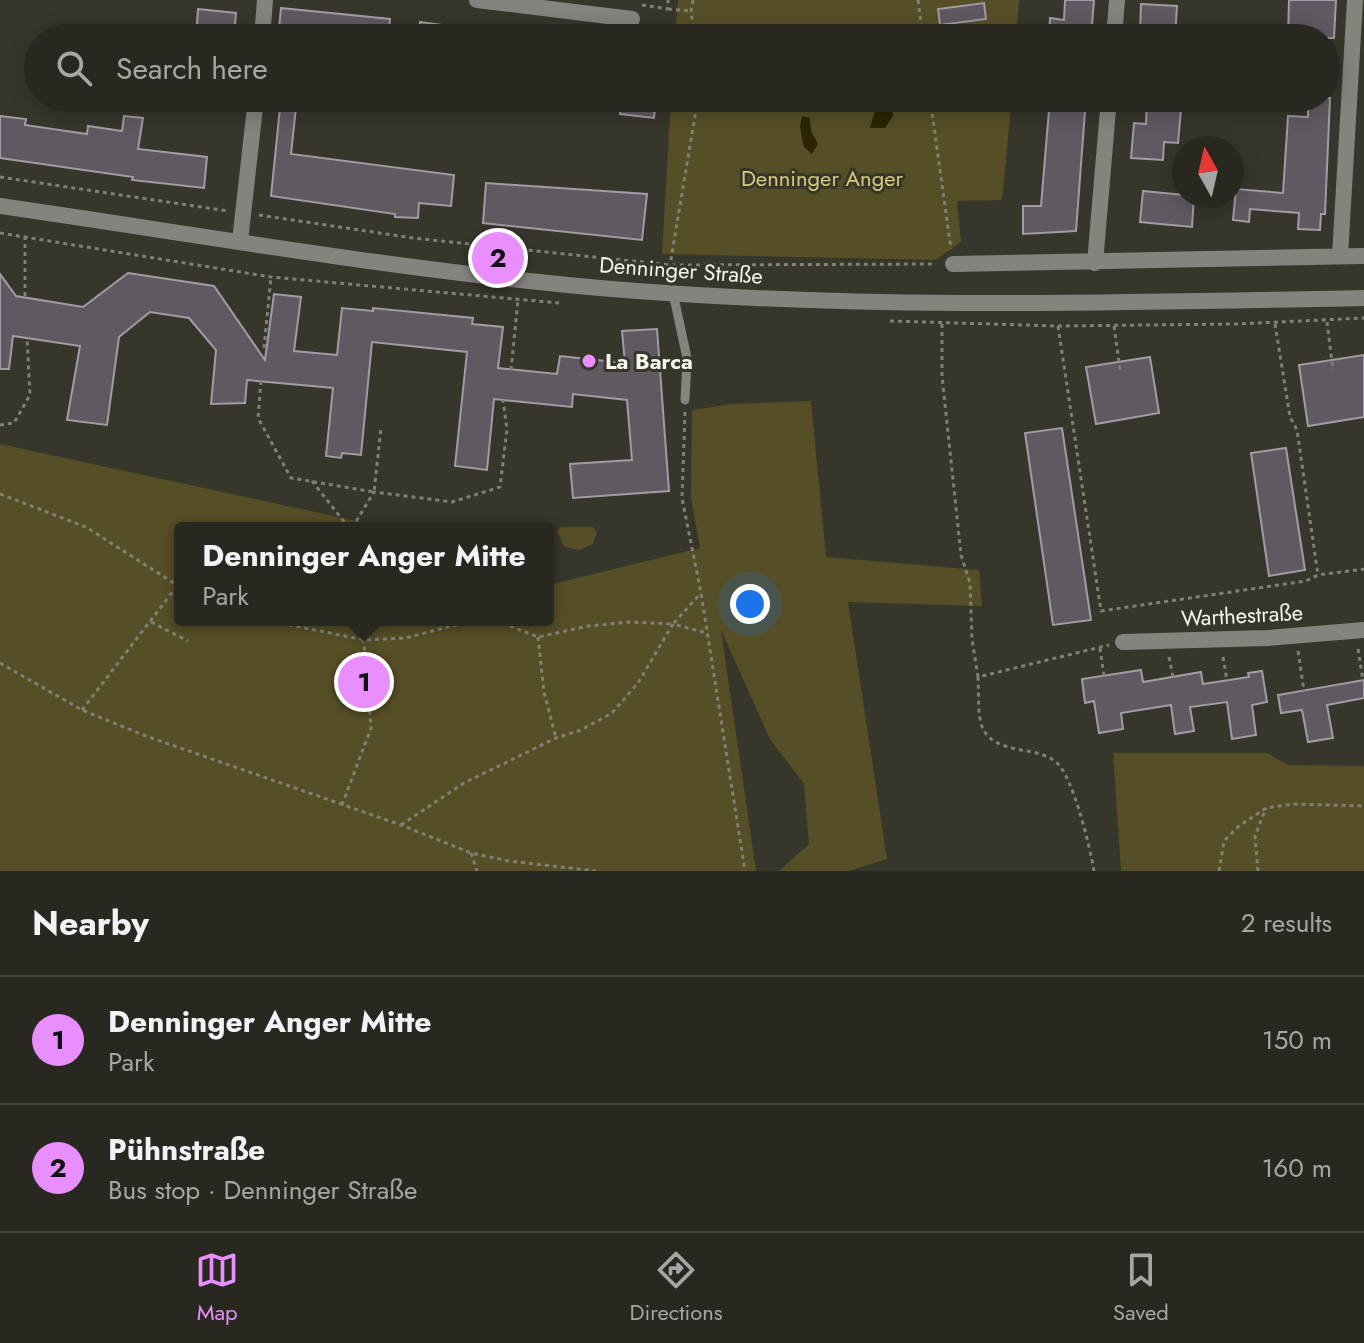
<!DOCTYPE html>
<html lang="en">
<head>
<meta charset="utf-8">
<style>
	:root { --surface:#292820; --page:#35342d; --text:#f1f3f6; --muted:#a5a6a5; --line:#45443e; --accent:#e98efe }
	body { margin:0; font-family:Jost,sans-serif; background:var(--page); color:var(--text) }
	.compass { position:absolute; left:1172px; top:136px; width:72px; height:72px; border-radius:50%; background:var(--surface); box-shadow:0 4px 20px #0003; rotate:352deg }
	.you { position:absolute; left:750px; top:604px; width:28px; height:28px; margin:-20px; border:6px solid #fff; border-radius:50%; background:#1a73e8; box-shadow:0 0 0 12px #1a73e833 }
	.badge { display:grid; place-items:center; width:52px; height:52px; border-radius:50%; background:var(--accent); color:#111; font-size:26px; font-weight:700 }
	.pin { position:absolute; translate:-50% -50%; border:4px solid #fff; box-shadow:0 2px 8px #0006 }
	.popup { position:absolute; left:174px; top:522px; width:380px; height:104px; box-sizing:border-box; display:grid; place-content:center; border-radius:8px; background:var(--surface); filter:drop-shadow(0 2px 6px #0005); font-size:26px; white-space:nowrap; color:var(--muted) }
	.popup b { font-size:30px; color:var(--text) }
	.popup::after { content:''; position:absolute; left:50%; top:100%; margin-left:-16px; border:16px solid transparent; border-top-color:var(--surface) }
	.list { margin:0; padding:0; list-style:none }
	h2 { display:flex; justify-content:space-between; align-items:center; height:104px; margin:0; padding:0 32px; font-size:34px }
	h2 small { font-size:26px; font-weight:400; color:var(--muted) }
	.list li { display:grid; grid-template-columns:52px 1fr auto; gap:24px; align-items:center; box-sizing:border-box; height:128px; padding:0 32px; border-top:2px solid var(--line) }
	.list b { display:block; font-size:30px; white-space:nowrap }
	.list p { margin:0; font-size:26px; white-space:nowrap; color:var(--muted) }
	.list em { font-size:26px; font-style:normal; color:var(--muted) }
	.icon { flex:none; width:44px; height:44px; fill:none; stroke:currentColor; stroke-width:2; stroke-linecap:round; stroke-linejoin:round }
	.map { position:relative; flex:none; width:1364px; height:871px; overflow:hidden }
	.search { position:absolute; background:var(--surface); box-shadow:0 4px 20px #0003; left:24px; right:24px; top:24px; height:88px; display:flex; align-items:center; gap:20px; box-sizing:border-box; padding:0 28px; border-radius:44px; color:var(--muted); font-size:30px }
	.sheet { height:360px; background:var(--surface) }
	nav { display:flex; justify-content:space-around; align-items:center; box-sizing:border-box; height:112px; border-top:2px solid var(--line); background:var(--surface); font-size:22px; color:var(--muted) }
	nav a { display:grid; justify-items:center; gap:4px }
	nav .on { color:var(--accent) }
	.map>svg:first-child { display:block }
</style>
</head>
<body>
<div class="map">
<svg width="1364" height="871" viewBox="0 0 1364 871">
	<rect width="100%" height="100%" fill="#37362b"/>
	<path fill="#564e26" d="M678,0H1019L1016,38H675Z
		M671,98H1012L1002,200L957,201L961,242L935,260L662,254Z
		M811,401L826,557L979,570L982,606L848,602L887,859L849,871H779L809,844L804,784L770,739L721,630L756,871H0V444L389,528H180V620H548V585L700,548L691,497L692,410L732,404Z
		M561,527H593L597,533L593,544L579,550L564,547L557,531Z
		M1113,753H1267L1288,765L1364,766V871H1121Z"/>
	<path fill="#2c2500" d="M878,98H892L893,116L885,128H870Z
		M802,116L810,118L811,131L818,144L812,154L804,147L800,127Z"/>
	<path fill="#605962" stroke="#a39ba5" stroke-width="2" d="M1065,0H1094L1091,38H1049L1050,18L1064,20Z
		M1289,0H1336L1334,38H1288Z
		M984,3L986,19L940,25L938,9Z
		M1141,4L1177,6L1175,38H1154V33L1140,32Z
		M281,8L390,19L388,38H278Z
		M198,9L236,13L234,38H196Z
		M420,22L472,29V38H418Z
		M281,98H297L291,154L454,175L451,206L419,203L418,218L395,217V214L271,196Z
		M622,98H656L654,118L620,114Z
		M1050,98H1086L1076,231L1023,234V206H1041Z
		M1147,98H1182L1178,143L1164,142L1163,160L1131,158L1134,123L1146,124Z
		M1308,98H1330L1325,214H1321L1320,230L1298,229L1299,213L1250,209L1249,222L1233,220L1236,189L1283,193L1288,116L1308,117Z
		M0,116L26,119L25,125L87,134L88,126L122,131L124,116L143,118L138,149L207,157L204,188L132,180L133,177L0,158Z
		M486,183L647,194L642,240L483,223Z
		M1143,191L1194,196L1192,227L1140,222Z
		M128,273L214,286L265,360L274,294L301,297L294,351L337,355L342,308L373,311V308L473,318L472,324L503,327L498,368L557,374L560,356L625,363L622,331L657,329L669,491L573,498L570,464L632,460L627,400L573,394L572,407L494,399L487,470L455,466L467,352L372,342L361,455L342,453L341,458L326,456L333,388L247,380L245,403L211,404L216,350L189,318L150,312L119,337L107,425L67,420L80,346L13,336L9,369H0V274L16,296L83,307Z
		M1364,355V417L1308,426L1299,365Z
		M1150,357L1159,413L1096,424L1086,367Z
		M1062,428L1091,620L1053,625L1025,433Z
		M1286,448L1305,570L1269,576L1251,453Z
		M1141,670L1143,682L1201,672L1203,684L1249,677L1248,673L1262,671L1267,702L1252,705L1256,735L1232,739L1227,702L1190,707L1194,731L1175,734L1171,705L1121,713L1123,729L1099,733L1094,701L1085,703L1082,679Z
		M1364,680V698L1327,705L1333,738L1308,742L1302,710L1281,713L1278,695Z"/>
	<g fill="none" stroke-linecap="round" stroke-linejoin="round">
		<path stroke="#818076" stroke-width="3" stroke-dasharray="4 4" stroke-linecap="butt" d="M693,0L691,11L695,38
			M918,0L923,38
			M642,5L668,9V0
			M668,9L691,11
			M930,98L951,249
			M0,177L228,211
			M259,215L413,238L670,265L936,264
			M0,233L271,277L559,303
			M25,236V298
			M671,276L670,265L698,98
			M890,321L1058,326L1236,324L1364,318
			M1327,322L1333,370
			M942,324V376L961,555L970,583L972,639L978,677
			M1275,324L1290,417L1297,430L1318,575
			M1058,326L1101,611L1306,581L1318,575L1364,569
			M1114,326L1120,370
			M264,348L271,277
			M511,370L518,300
			M261,381L258,418L291,478L374,492L381,428
			M685,412L682,498L701,593L745,871
			M0,425L14,423L30,395L27,338
			M312,481L349,528
			M0,494L86,527L180,587
			M352,528L374,492L452,502L500,487L507,429L503,400
			M265,620L365,640L406,638L451,626L493,620
			M495,620L538,637L588,626L630,622L673,624L701,593
			M151,622L188,641
			M538,637L544,692L556,738
			M1100,648L1104,676
			M1358,649L1363,681
			M1298,651L1304,691
			M1169,657L1173,677
			M1223,657L1227,681
			M0,663L82,710L146,736L401,825L471,853L509,861L596,871
			M82,710L177,586
			M342,805L371,728L362,620
			M401,825L464,783L556,738L581,730L612,713L638,683L673,624L707,633
			M471,853L477,871
			M1094,871C1090,847 1073,776 1056,762C1046,754 1033,752 1021,750C972,741 980,720 978,677L1109,645
			M1219,871L1224,841L1239,826L1266,808L1293,804L1364,806
			M1258,871L1255,836L1266,808"/>
		<path stroke="#84837e" stroke-width="9" d="M673,293L687,358L685,400"/>
		<path stroke="#84837e" stroke-width="16" d="M477,0L632,19
			M262,38L265,0
			M1114,38L1117,0
			M240,241L256,98
			M1340,256L1355,0
			M1095,263L1109,98
			M953,264L1364,256
			M1123,642L1268,638L1364,630"/>
		<path stroke="#84837e" stroke-width="16" d="M0,206C200,235 399,270 600,288C854,310 1110,303 1364,298"/>
	</g>
	<circle fill="#e98efe" stroke="#37362b" stroke-width="3" cx="589" cy="361" r="8"/>
	<g text-anchor="middle" dominant-baseline="central" stroke-width="6" stroke-linejoin="round" paint-order="stroke">
		<g font-size="22" fill="#d8c97a" stroke="#37362b">
			<text x="822" y="178">Denninger Anger</text>
		</g>
		<g font-size="22" fill="#f6f5ee" stroke="#37362b">
			<text transform="translate(681 270) rotate(4)">Denninger Straße</text>
			<text transform="translate(1242 615) rotate(-3)">Warthestraße</text>
		</g>
		<g font-size="22" font-weight="bold" fill="#f6f5ee" stroke="#37362b" text-anchor="start">
			<text x="605" y="361">La Barca</text>
		</g>
	</g>
</svg>
<svg class="compass" viewBox="-18 -18 36 36"><path d="M0-13l5 13h-10z" fill="#e53935"/><path d="M0 13l5-13h-10z" fill="#a5a6a5"/></svg>
<div class="you"></div>
<div class="pin badge" style="left:364px;top:682px">1</div>
<div class="popup"><b>Denninger Anger Mitte</b>Park</div>
<div class="pin badge" style="left:498px;top:258px">2</div>
<div class="search"><svg class="icon" aria-label="search" viewBox="0 0 24 24"><circle cx="10" cy="10" r="6"/><path d="M15 15l6 6"/></svg>Search here</div>
</div>
<section class="sheet">
<h2>Nearby<small>2 results</small></h2>
<ul class="list">
<li><span class="badge">1</span><div><b>Denninger Anger Mitte</b><p>Park</p></div><em>150 m</em></li>
<li><span class="badge">2</span><div><b>Pühnstraße</b><p>Bus stop · Denninger Straße</p></div><em>160 m</em></li>
</ul>
</section>
<nav>
<a class="on"><svg class="icon" aria-label="map" viewBox="0 0 24 24"><path d="M3 6l6-2 6 2 6-2v14l-6 2-6-2-6 2zM9 4v14M15 6v14"/></svg>Map</a>
<a><svg class="icon" aria-label="directions" viewBox="0 0 24 24"><path d="M12 3l9 9-9 9-9-9zM9 14v-3h6M13 9l2 2-2 2"/></svg>Directions</a>
<a><svg class="icon" aria-label="saved" viewBox="0 0 24 24"><path d="M7 4h10v16l-5-4-5 4z"/></svg>Saved</a>
</nav>
</body>
</html>
